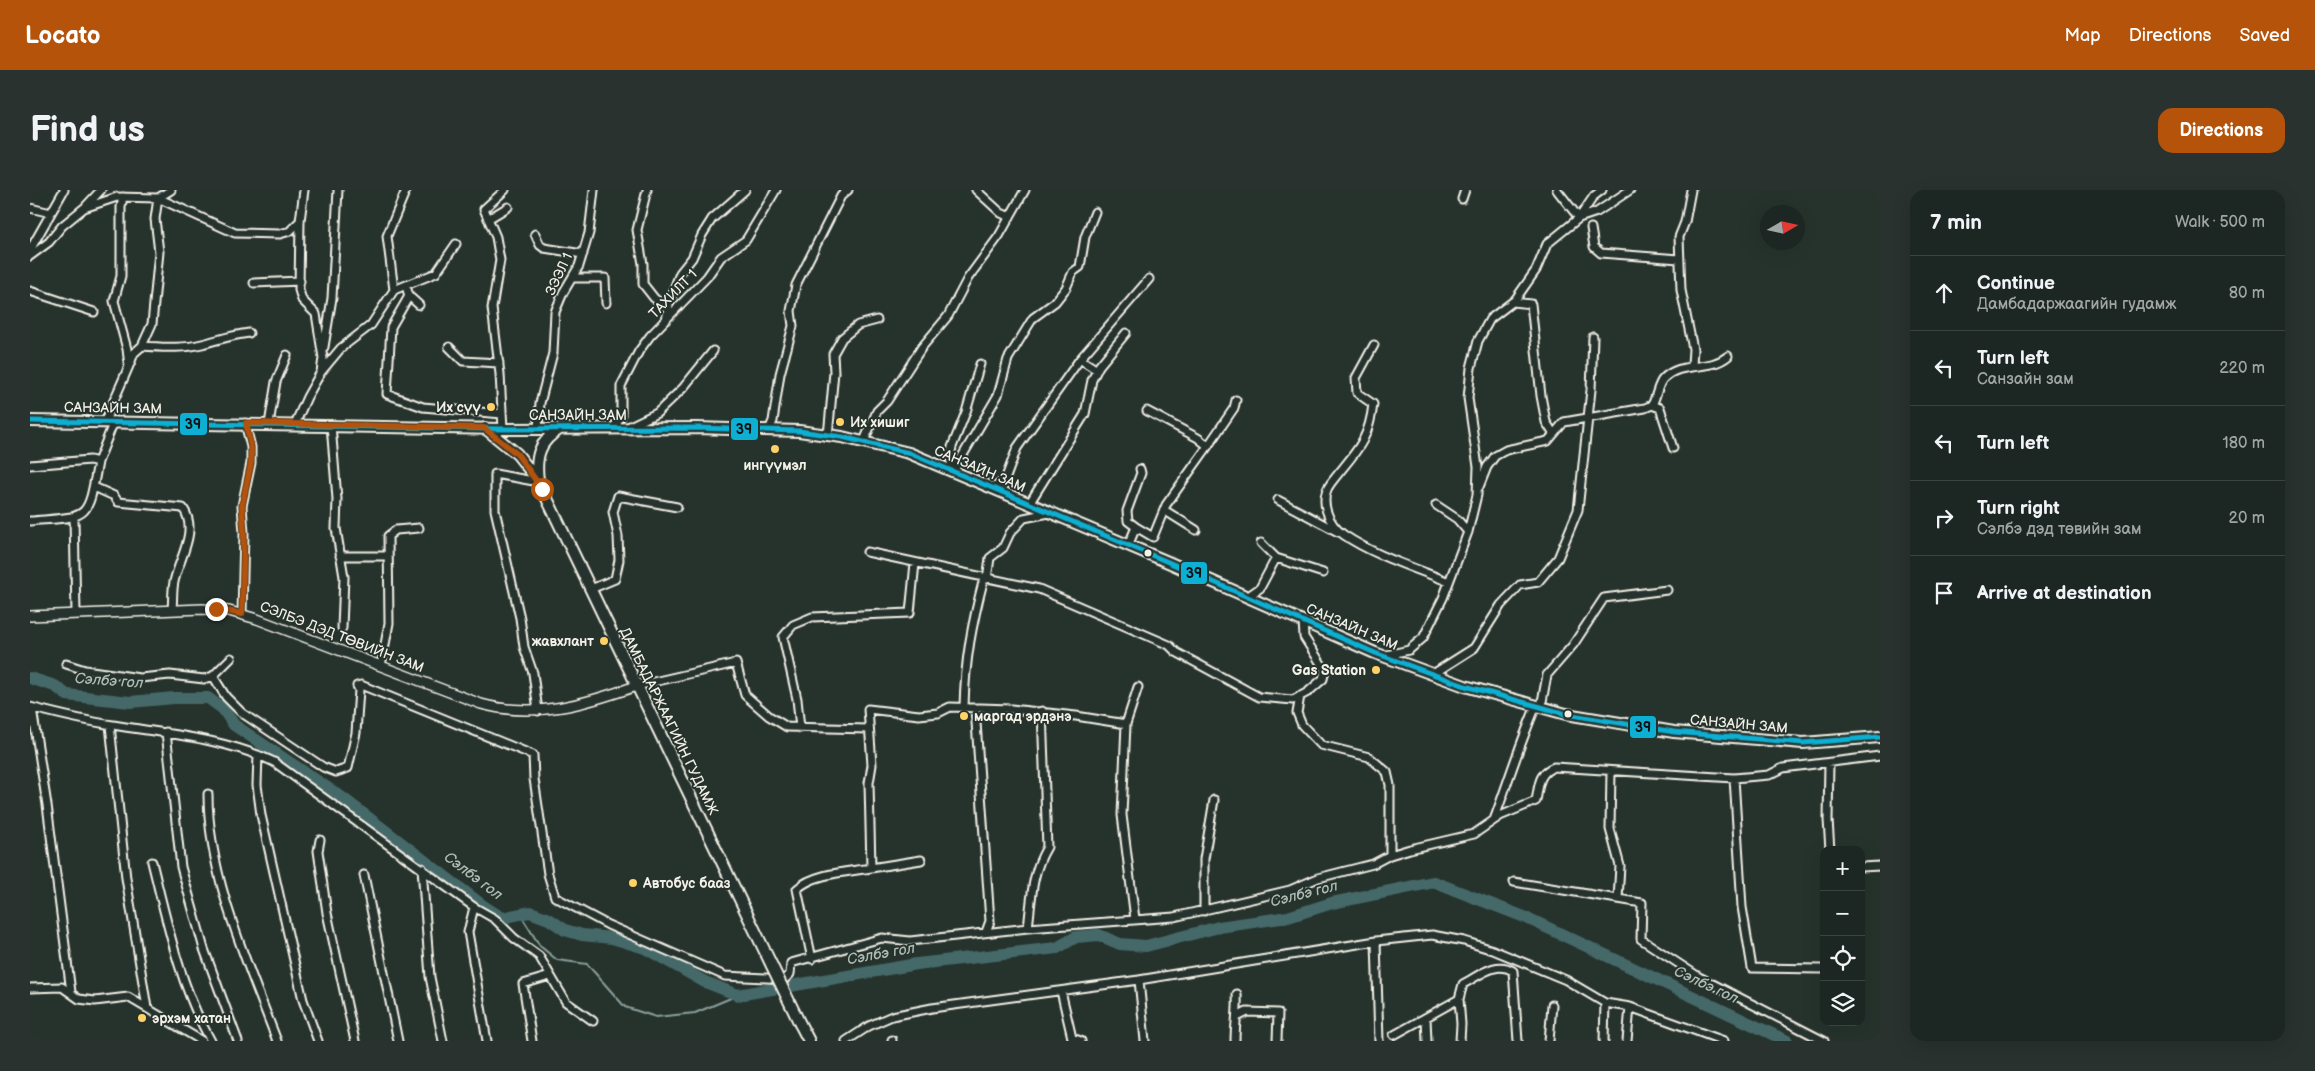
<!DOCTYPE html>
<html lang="en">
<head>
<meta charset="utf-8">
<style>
	:root { --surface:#1c2622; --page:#29322f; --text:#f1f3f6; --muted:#a0a5a5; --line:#3a4340; --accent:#b45309 }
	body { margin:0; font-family:"Balsamiq Sans",sans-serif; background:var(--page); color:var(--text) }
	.controls { position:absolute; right:15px; bottom:15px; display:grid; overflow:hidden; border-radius:10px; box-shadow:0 5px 20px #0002 }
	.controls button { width:45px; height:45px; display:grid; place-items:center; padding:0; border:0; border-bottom:1px solid var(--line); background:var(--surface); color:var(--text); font:25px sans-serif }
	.compass { position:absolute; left:1730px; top:15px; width:45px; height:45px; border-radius:50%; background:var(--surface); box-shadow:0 5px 20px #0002; rotate:81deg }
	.stop { position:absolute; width:15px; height:15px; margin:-11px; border:4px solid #b45309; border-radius:50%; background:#fff }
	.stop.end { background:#b45309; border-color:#fff; box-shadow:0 1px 5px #0008 }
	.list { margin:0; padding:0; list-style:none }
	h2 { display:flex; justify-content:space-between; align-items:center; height:65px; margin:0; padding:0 20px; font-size:21px }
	h2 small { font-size:16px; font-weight:400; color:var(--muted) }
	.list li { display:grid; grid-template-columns:32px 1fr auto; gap:15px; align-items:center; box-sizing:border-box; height:75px; padding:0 20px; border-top:1px solid var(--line) }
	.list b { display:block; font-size:19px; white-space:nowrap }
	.list p { margin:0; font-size:16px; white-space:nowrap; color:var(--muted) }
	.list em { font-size:16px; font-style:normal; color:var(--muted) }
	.icon { flex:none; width:28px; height:28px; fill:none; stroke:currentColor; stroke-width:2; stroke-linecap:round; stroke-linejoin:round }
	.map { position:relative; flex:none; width:1850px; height:851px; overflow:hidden; border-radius:15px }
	header { display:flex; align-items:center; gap:30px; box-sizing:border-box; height:70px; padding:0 25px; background:var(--accent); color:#fff }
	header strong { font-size:24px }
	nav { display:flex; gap:28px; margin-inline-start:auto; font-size:18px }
	.intro { display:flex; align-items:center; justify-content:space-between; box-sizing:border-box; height:120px; padding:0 30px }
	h1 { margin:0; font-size:35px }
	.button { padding:12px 22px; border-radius:15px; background:var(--accent); color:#fff; font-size:18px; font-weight:700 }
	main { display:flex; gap:30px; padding:0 30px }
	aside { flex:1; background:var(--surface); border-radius:15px; box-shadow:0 5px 20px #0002 }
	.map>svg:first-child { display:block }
</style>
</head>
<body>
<header>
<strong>Locato</strong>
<nav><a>Map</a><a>Directions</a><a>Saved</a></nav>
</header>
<div class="intro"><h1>Find us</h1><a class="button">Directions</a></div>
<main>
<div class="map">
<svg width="1850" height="851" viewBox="0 0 1850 851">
	<rect width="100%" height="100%" fill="#26332d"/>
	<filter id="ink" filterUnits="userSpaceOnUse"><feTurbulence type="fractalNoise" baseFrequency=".02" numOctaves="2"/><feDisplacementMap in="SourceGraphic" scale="10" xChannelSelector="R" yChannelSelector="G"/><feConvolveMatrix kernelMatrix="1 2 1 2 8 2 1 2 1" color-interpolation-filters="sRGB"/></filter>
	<g filter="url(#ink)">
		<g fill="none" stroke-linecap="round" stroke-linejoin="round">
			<path stroke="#8b9f9c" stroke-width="2" d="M490,724L510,756L527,770L557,774L595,817L626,827L665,823L708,805"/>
			<path stroke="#456969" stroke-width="12" d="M0,488L25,496L37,505L100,512L144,508H178L193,519L204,535L314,609L452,715L472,728L500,722L519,729L535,740L552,745L582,748L615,758L675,792L708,805L887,774L1027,758L1046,747L1069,745L1090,754L1116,756L1189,737L1258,727L1302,713L1404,692L1497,728L1757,851"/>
			<defs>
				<path id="minor" d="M617,0L607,40L613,74V94L624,108L638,119
					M946,0L971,23L980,27
					M1527,0L1549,28L1567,22L1600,0
					M1661,0L1655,32L1649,47L1651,100L1663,159L1662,175
					M1432,9L1435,0
					M56,16L71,0
					M0,18L21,23
					M458,29L478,17
					M1561,38L1564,57L1571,63L1649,69
					M505,44L510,55L514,58L553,64
					M0,60L34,0
					M0,66L19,52L32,36L54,18L87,7L128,8L141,0
					M542,88H575L576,113
					M224,93L270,91
					M376,96L379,106L389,115
					M364,100L406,83L426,54
					M0,101L64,122
					M379,106L361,137L357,204L393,217L472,224
					M1483,112L1501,114L1511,206L1516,232L1523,243
					M636,130L640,109L650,83L662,68L672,45L682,29L715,0
					M1344,155L1326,188L1327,203L1343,214C1339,253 1323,264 1301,293C1288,310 1298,334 1314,345C1345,366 1385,378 1419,392
					M112,156L122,134L126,93L129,62L125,29L128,8L205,43L250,44L260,41L270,31
					M294,157L302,108L308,0
					M419,157L433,171L469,173
					M1050,169L1067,180
					M100,174L104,163L112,156C132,157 153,159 172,154C189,150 201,145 219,143
					M950,174L936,222L922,257L920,267L923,282L968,205L978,169L992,146L1003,128L1025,112L1036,98L1043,82L1050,77L1055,47L1065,22
					M291,182L311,158L341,135L364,100L357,46L376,0
					M1622,215L1630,218L1643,258
					M75,231L99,176L97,159L84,111L91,86V17L93,7
					M239,234L246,192L257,165
					M265,234L277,207L291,182L293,168L286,124L272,110L269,100L270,31L274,0
					M301,235L307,309L306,338L314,387L312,438
					M598,237L627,223L653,198L683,161
					M473,239L470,184L462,118L470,70L466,47L454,19L475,0
					M508,239L510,213L523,163L525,122L533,103L549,76L559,43L564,0
					M583,239L591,226V196L609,161L620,146L677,87L691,67L716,50L746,0
					M739,240L743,231L750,184L763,136L761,121L766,95L811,6L818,0
					M798,246L804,182L803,164L812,148L828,135L847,130
					M834,251L847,221L857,211L892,157L918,126L938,88L969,46L995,0
					M1178,256L1204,218L1206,210
					M0,275L60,270L68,272L84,231
					M64,297L84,306L88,312L153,318C169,341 149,368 144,392C142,401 143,411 142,419
					M1449,297L1457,277L1465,266L1476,260L1518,251L1534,232L1615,218L1622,215C1626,208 1628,194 1633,189C1651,170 1679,182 1698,166
					M962,299L975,290L987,258L1050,169L1119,89
					M1248,310L1308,342
					M999,314L1055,224L1062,190L1069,176L1096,143
					M1406,315L1427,329L1438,342
					M1134,320L1166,340
					M44,328L46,423
					M0,331C60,326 57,332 68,272
					M1106,337L1098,331L1097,321L1111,283L1110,279
					M1231,353L1246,368
					M1098,356L1106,337L1123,347L1136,315L1178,256L1168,248L1117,221
					M837,362L1009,399L1139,455L1146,462L1229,507L1263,510L1278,502L1293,489L1295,480L1274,447L1273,431
					M310,366H357
					M957,389L960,368L973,358L980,343L994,328L1019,323
					M561,399L585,389L589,370L588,346L583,322L588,306L647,317
					M1217,407L1230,398L1246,368L1293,383
					M212,424L214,343L212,316L221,273V257L215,233
					M1352,466L1379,460L1393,448L1413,408L1438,342L1447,305L1448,277L1438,208L1441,178L1448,151L1460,129L1485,110L1506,80L1517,54L1549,28L1564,6L1572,0
					M36,474L55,480L110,488L140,485L174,489L183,486L201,468
					M351,476L359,433L358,346L366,340L389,338
					M1403,484L1444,458L1471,415L1490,395L1508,392L1528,368L1548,320L1561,200L1563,147
					M183,486L196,507L212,523L293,577L306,582L318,578L326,543L329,500L327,496L331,495L503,565L504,589L518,684L525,707L578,735L695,786L755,789L760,784L761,773L852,748L880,751L998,738C1002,707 1001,684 1017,657L1012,521
					M606,496L706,473L715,505L739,526L757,537L839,539
					M1270,506L1267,523L1272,535L1291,555L1339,567L1357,582L1360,595V665
					M0,517C27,524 55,531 83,535C137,544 194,548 244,572L444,717L465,729L484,748L509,766L536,812L563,831
					M934,517C935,469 942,434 954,388
					M1511,517L1517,485L1543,455L1574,408L1637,400
					M2,518L17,615L41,802
					M945,518L960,731L956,742
					M508,521L503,483L494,457L490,428L465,320V284L509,292
					M1096,534L1108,497
					M80,535L96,688L117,818
					M770,538L767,509L753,447L763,435L782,427L880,423L885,373
					M136,542L151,677L174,759L208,851
					M228,565L227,595L231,625L273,810L288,851
					M1799,573L1798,630L1800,660
					M1704,588L1712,717L1722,778L1791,779
					M178,604C178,687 218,774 247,851
					M1464,630C1478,592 1490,553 1506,516
					M290,650L288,661L297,723L325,851
					M122,672C137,732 150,797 181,851
					M1831,677L1850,676
					M392,678L400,787L413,851
					M841,678L891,670
					M334,685L368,851
					M1484,692L1588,709L1590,676L1580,639L1581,582
					M1588,709L1612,713L1611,749L1669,787L1794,851
					M444,717L438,742L457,851
					M1174,721V669L1184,610
					M998,738L1144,727L1260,700L1288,688L1343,674L1360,665L1380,659L1444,644L1470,626L1506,611C1509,596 1508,583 1524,577L1704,588L1739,585L1753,578L1850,566
					M1346,751L1349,851
					M782,769L767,699C784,683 818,682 841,678L839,593L842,575L838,519L889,525L908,523L920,517L981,519L1046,526L1096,534L1092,625L1105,729
					M1109,790L1346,751L1402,745L1434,751L1463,760L1536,790L1575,813L1600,817L1694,851
					M0,798L32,797L49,809L65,811L98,807L172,851
					M1031,801L1042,848L1051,851
					M1429,809L1431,834L1430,851
					M1209,826L1217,822L1248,823L1247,851
					M1396,828L1397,851
					M1364,845L1429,809L1433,794C1449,786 1466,770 1483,781L1488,851
					M862,850V851
					M502,851L493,794L520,786
					M816,851L839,836L862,826L902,818L1109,790L1115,851
					M1205,851C1205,834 1208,822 1207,804
					M1519,851L1522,815
					M1574,851L1575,813
					M1597,851L1600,817"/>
				<path id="tertiary" d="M0,426L172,419L199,421L227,429L451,514C506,529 555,514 606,496"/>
				<path id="secondary" d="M0,231L473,239L667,238L769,241L812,247L879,263L1138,372L1345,463L1435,496L1536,524L1644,542L1773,553L1850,547
					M455,238L487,264L509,292L742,776
					M508,290C505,267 509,251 530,239
					M770,834L779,851"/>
			</defs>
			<use href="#minor" stroke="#f4f1e8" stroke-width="11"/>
			<use href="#tertiary" stroke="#f4f1e8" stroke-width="12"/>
			<use href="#secondary" stroke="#f4f1e8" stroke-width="14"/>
			<use href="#minor" stroke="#26332d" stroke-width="7"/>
			<use href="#tertiary" stroke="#26332d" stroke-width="9"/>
			<use href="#secondary" stroke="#26332d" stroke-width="10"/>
			<defs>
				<path id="secondary-bridge" d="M742,776L770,834"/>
			</defs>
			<use href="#secondary-bridge" stroke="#f4f1e8" stroke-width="14" stroke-linecap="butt"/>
			<use href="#secondary-bridge" stroke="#26332d" stroke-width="10"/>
			<defs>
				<path id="bus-1" d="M0,231L473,239L667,238L769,241L812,247L879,263L1138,372L1345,463L1435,496L1536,524L1644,542L1773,553L1850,547"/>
			</defs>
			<use href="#bus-1" stroke="#26332d" stroke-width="9"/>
			<use href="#bus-1" stroke="#0dafd3" stroke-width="5"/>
		</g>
	</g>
	<g fill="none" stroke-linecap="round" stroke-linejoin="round" filter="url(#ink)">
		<path stroke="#b45309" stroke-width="6" d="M186,419L212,424L214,343L212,316L221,273V257L216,233L454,238L487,264L512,299"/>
	</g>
	<g fill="#ffd166" stroke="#26332d" stroke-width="2">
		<circle cx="461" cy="217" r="5"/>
		<circle cx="810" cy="232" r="5"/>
		<circle cx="745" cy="259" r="5"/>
		<circle cx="574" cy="451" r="5"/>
		<circle cx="1346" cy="480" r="5"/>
		<circle cx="934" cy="526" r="5"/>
		<circle cx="603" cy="693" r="5"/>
		<circle cx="112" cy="828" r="5"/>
	</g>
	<g fill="#f4f1e8" stroke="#26332d" stroke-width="2">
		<circle cx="1118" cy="363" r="4.5"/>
		<circle cx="1538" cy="524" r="4.5"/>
	</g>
	<g text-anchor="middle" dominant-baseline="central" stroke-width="4" stroke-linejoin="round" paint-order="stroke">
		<g font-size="14" fill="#f4f1e8" stroke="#26332d">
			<text transform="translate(529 84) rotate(-65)">ЗЭЭЛ 1</text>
			<text transform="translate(643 104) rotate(-46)">ТАХИЛТ 1</text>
			<text transform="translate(83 218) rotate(1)">САНЗАЙН ЗАМ</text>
			<text x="548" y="225">САНЗАЙН ЗАМ</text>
			<text transform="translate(950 279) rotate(23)">САНЗАЙН ЗАМ</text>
			<text transform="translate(1322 437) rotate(23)">САНЗАЙН ЗАМ</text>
			<text transform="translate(312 447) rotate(21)">СЭЛБЭ ДЭД ТӨВИЙН ЗАМ</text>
			<text transform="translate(639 531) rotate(64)">ДАМБАДАРЖААГИЙН ГУДАМЖ</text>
			<text transform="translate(1709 534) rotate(5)">САНЗАЙН ЗАМ</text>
		</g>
		<g font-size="14" font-weight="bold" fill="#f4f1e8" stroke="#26332d" text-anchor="start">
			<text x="451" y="217" text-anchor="end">Их сүү</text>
			<text x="820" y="232">Их хишиг</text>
			<text x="745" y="275" text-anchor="middle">ингүүмэл</text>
			<text x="564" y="451" text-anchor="end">жавхлант</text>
			<text x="1336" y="480" text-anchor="end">Gas Station</text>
			<text x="944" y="526">маргад эрдэнэ</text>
			<text x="613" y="693">Автобус бааз</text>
			<text x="122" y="828">эрхэм хатан</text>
		</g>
		<g font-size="15" font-style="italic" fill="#aebbb5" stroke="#26332d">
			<text transform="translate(79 491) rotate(4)">Сэлбэ гол</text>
			<text transform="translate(443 686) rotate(37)">Сэлбэ гол</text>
			<text transform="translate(1274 704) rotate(-14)">Сэлбэ гол</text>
			<text transform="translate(851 764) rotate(-10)">Сэлбэ гол</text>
			<text transform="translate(1676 795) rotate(25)">Сэлбэ гол</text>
		</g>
	</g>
	<g stroke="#26332d" stroke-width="2">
		<rect x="149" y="222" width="29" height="24" rx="5" fill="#0dafd3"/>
		<rect x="700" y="227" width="29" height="24" rx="5" fill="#0dafd3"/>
		<rect x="1150" y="371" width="28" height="24" rx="5" fill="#0dafd3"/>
		<rect x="1599" y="525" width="28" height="24" rx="5" fill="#0dafd3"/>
	</g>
	<g font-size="14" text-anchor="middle" font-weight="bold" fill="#111">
		<text x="163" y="239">39</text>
		<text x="714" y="244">39</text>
		<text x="1164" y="388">39</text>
		<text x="1613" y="542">39</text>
	</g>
</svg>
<div class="controls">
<button>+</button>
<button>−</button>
<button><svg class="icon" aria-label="locate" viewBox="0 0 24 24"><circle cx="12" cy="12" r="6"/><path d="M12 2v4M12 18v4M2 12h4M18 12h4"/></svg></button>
<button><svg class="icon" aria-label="layers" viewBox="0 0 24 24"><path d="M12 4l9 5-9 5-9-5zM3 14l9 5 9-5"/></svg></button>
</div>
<svg class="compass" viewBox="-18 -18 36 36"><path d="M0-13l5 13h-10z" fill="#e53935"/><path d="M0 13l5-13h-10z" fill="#a0a5a5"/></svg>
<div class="stop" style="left:512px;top:299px"></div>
<div class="stop end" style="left:186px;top:419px"></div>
</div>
<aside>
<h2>7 min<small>Walk · 500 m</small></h2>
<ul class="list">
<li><svg class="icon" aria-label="ahead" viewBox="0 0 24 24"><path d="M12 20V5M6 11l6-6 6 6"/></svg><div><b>Continue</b><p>Дамбадаржаагийн гудамж</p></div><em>80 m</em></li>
<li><svg class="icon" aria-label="left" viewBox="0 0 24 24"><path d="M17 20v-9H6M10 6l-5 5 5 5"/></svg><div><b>Turn left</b><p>Санзайн зам</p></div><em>220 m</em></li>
<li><svg class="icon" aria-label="left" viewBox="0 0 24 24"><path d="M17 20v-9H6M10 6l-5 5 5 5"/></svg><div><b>Turn left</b></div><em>180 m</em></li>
<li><svg class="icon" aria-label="right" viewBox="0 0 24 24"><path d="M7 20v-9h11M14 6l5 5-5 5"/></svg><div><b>Turn right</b><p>Сэлбэ дэд төвийн зам</p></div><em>20 m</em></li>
<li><svg class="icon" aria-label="arrive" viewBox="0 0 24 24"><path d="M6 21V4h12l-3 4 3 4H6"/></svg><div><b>Arrive at destination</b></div></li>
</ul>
</aside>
</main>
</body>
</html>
